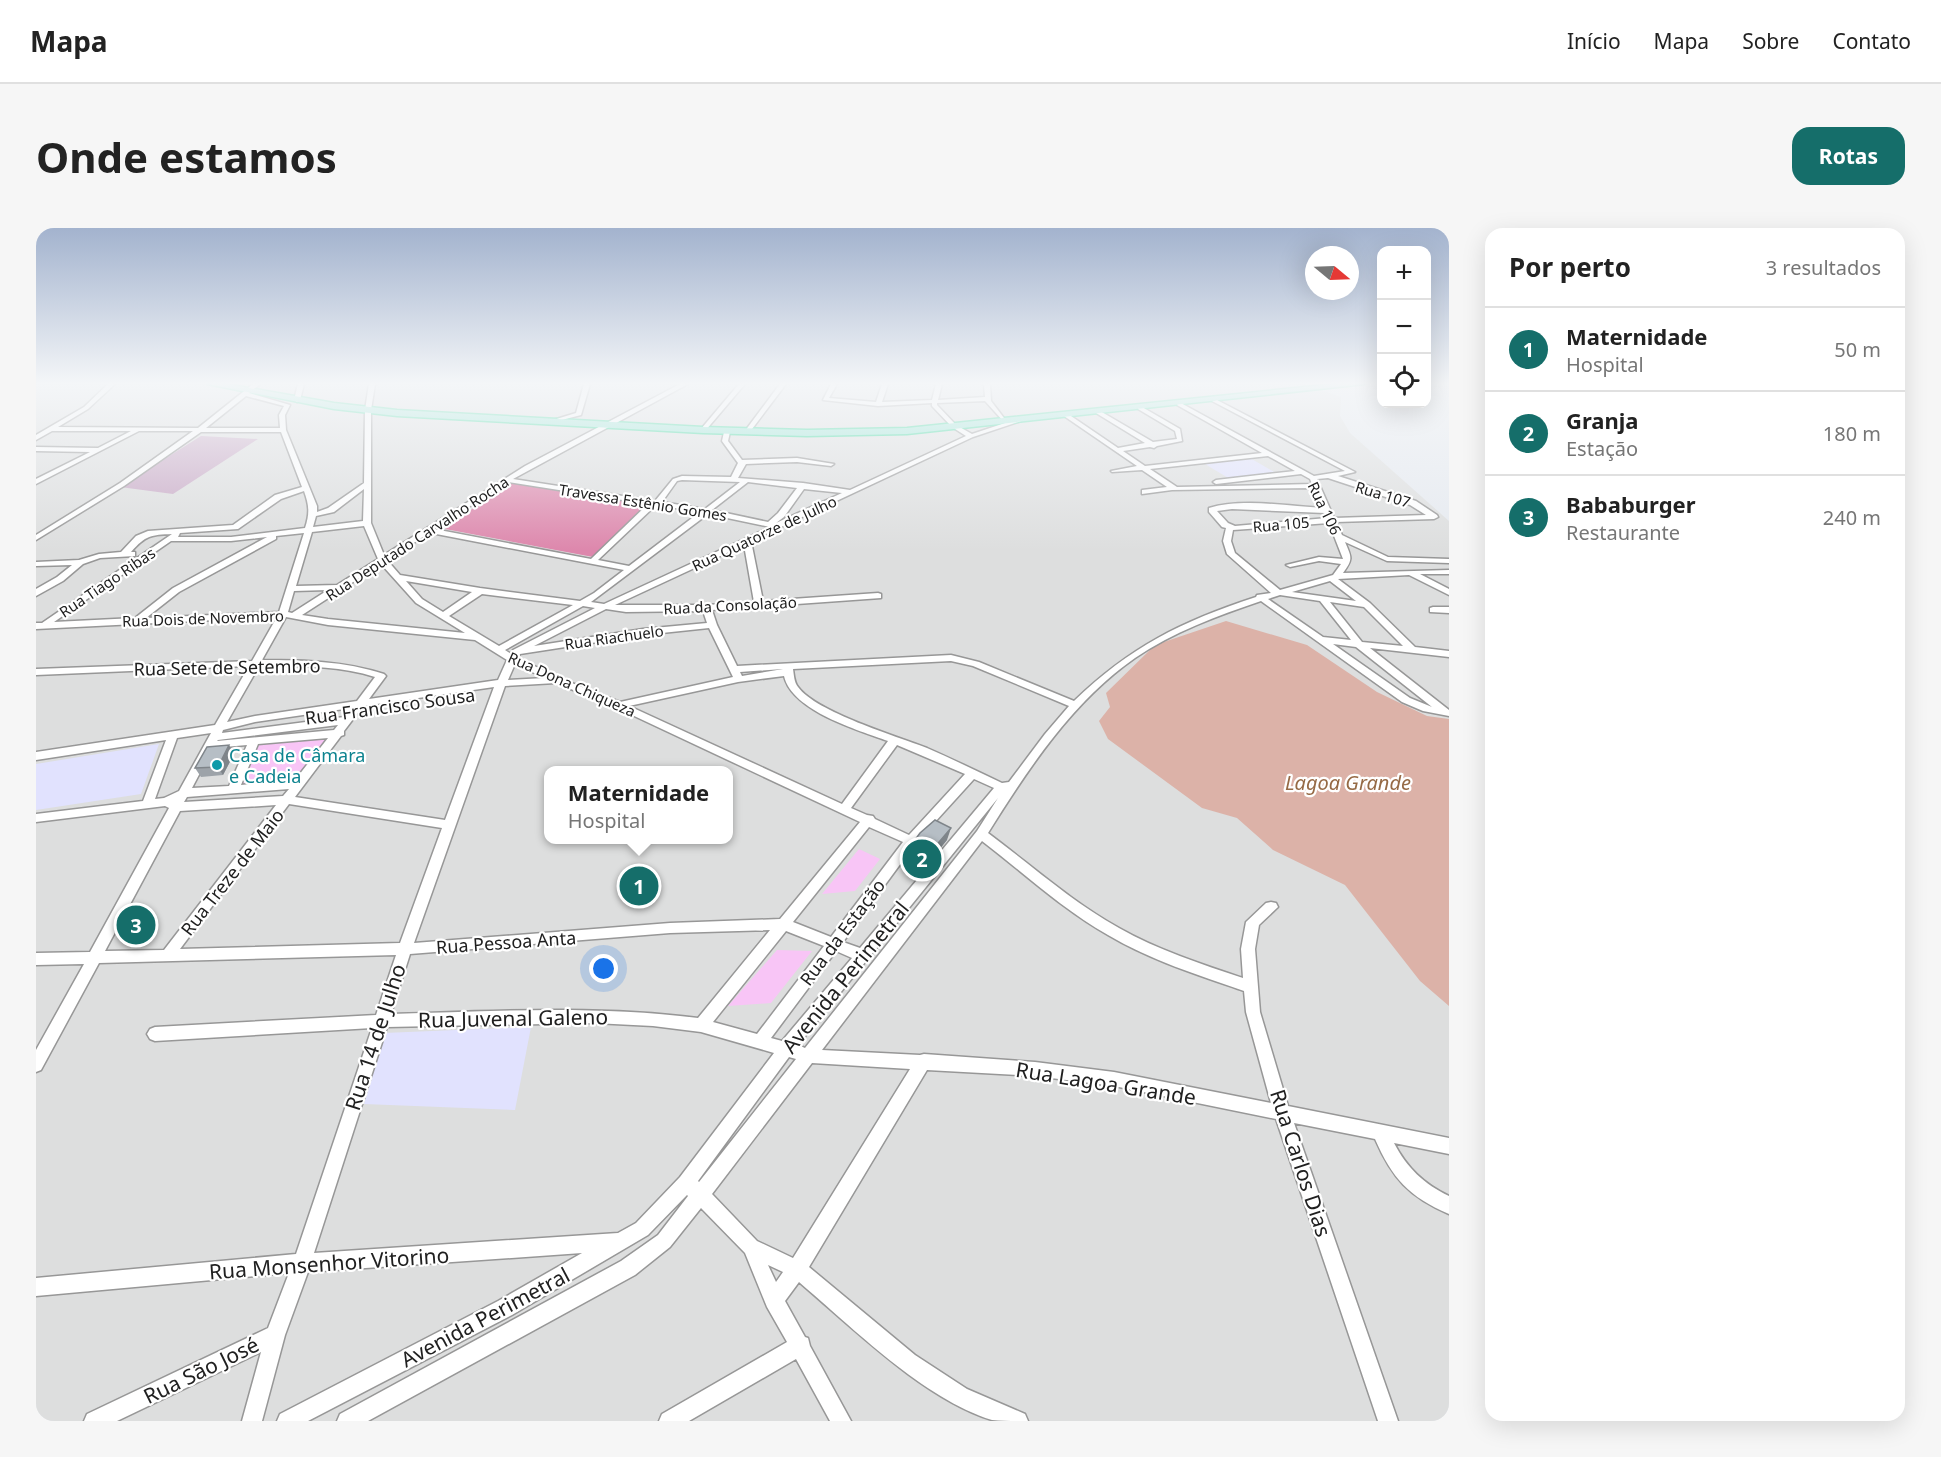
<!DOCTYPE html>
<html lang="pt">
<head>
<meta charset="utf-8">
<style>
	:root { --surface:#fff; --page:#f6f6f6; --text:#222; --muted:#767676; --line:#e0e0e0; --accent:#156e6a }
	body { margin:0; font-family:"Noto Sans",sans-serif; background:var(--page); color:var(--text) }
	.controls { position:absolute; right:18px; top:18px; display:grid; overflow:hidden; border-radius:12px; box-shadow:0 6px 24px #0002 }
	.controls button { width:54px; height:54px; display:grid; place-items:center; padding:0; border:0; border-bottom:2px solid var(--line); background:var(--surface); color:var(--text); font:30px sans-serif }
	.compass { position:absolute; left:1269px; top:18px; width:54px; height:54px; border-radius:50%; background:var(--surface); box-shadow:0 6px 24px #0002; rotate:109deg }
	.you { position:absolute; left:568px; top:741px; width:21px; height:21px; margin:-15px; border:4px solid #fff; border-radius:50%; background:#1a73e8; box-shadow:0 0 0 9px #1a73e833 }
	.badge { display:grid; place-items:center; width:39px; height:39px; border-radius:50%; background:var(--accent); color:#fff; font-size:20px; font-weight:700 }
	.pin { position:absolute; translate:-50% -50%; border:3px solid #fff; box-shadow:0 2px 6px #0006 }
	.popup { position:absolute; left:508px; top:538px; width:189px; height:78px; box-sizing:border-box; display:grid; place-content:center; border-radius:12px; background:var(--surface); filter:drop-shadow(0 2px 4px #0005); font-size:20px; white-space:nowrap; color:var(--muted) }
	.popup b { font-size:22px; color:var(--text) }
	.popup::after { content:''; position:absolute; left:50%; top:100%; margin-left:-12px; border:12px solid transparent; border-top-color:var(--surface) }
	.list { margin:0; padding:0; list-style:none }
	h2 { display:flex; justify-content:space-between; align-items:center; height:78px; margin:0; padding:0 24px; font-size:26px }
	h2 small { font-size:20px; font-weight:400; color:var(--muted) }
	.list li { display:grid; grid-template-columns:39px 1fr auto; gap:18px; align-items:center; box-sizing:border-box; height:84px; padding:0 24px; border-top:2px solid var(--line) }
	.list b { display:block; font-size:22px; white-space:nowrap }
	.list p { margin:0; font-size:20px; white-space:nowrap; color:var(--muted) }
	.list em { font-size:20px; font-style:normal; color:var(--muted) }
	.icon { flex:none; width:33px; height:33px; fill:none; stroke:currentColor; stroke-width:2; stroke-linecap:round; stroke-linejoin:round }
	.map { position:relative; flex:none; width:1413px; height:1193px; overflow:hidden; border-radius:18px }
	header { display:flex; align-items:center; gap:36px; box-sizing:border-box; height:84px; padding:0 30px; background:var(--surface); border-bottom:2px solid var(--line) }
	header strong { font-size:28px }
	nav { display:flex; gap:33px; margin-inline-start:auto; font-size:21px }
	.intro { display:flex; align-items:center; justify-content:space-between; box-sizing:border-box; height:144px; padding:0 36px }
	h1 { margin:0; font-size:42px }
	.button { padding:15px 27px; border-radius:18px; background:var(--accent); color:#fff; font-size:21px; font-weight:700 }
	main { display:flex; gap:36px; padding:0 36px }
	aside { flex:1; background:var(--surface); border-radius:18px; box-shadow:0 6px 24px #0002 }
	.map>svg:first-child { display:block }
</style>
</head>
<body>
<header>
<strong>Mapa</strong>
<nav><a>Início</a><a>Mapa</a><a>Sobre</a><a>Contato</a></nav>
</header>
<div class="intro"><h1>Onde estamos</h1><a class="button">Rotas</a></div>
<main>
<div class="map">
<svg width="1413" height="1193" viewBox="0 0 1413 1193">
	<rect width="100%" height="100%" fill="#e6eaf0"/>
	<path fill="#dddede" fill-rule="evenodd" d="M0,156H1267L1305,169L1304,188L1314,205L1413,293V1193H0ZM513,542H693V612H513Z"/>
	<path fill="#e1e2fe" d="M1214,230L1240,245L1194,251L1169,236Z
		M123,516L105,566L0,582V536Z
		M495,799L479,882L328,876L348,805Z"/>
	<path fill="#c8a8c5" d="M165,208L222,211L137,266L84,259Z"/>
	<path fill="#f8c5f6" d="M292,510L260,553L205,557L223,516Z
		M823,621L844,631L819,663L786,666Z
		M741,722L776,723L735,775L692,778Z"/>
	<path fill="#dd87ac" d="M473,254L610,277L557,329L409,301Z"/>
	<path fill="#dcb2a8" d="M1190,393L1271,417L1341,464L1391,488L1413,491V778L1384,753L1309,657L1237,622L1201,590L1166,580L1072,511L1063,493L1074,479L1070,465L1119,417Z"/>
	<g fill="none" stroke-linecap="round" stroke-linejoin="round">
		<defs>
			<path id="minor" d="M72,156H79L52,181L22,199L162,200L217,156H224L213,165L254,177L249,187L250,202L281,278V284L292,280L328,255L329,182L333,156H339L335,182V295L348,327L489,238L644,156H652L477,251L619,273L637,251L646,248L695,249L702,235L686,213L688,204L691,202L694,204L692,213L706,232L761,230L798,236L795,238L761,234L710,236L702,250L767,255L814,262L930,208L916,199L896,178V175L842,178L787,172L795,156H801L793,170L840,174L846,156H852L846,174L896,172L900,156H906L902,172L949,169L948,156H954L955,173L971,194L986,189L988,192L937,209L715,313L727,373L842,365L845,366V370L676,382L681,397L701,438L915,427L943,434L1038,473C1094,419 1146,393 1220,369L1221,367L1235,365L1191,326L1187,313L1190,300L1186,299L1173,284V280C1206,270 1252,278 1287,280L1278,260L1136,262L1106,266V262L1131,259L1106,242L1076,244L1075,243L1101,238L1028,188V186H1032L1082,220L1109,215L1060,185V183H1064L1117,214L1141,211L1139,203L1102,181V179H1106L1144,201L1146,213L1121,218L1118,220L1114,219L1087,223L1109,238L1226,225L1141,177L1143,174L1278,248L1309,243L1176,173L1181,172L1319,244L1302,248L1380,273L1401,287L1402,289L1398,291L1300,294L1306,307L1352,329L1413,331V335L1351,333L1309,314C1316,330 1317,331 1307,345L1413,342V346H1384L1413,361V367L1373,347L1302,351L1334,375L1379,419L1413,423V429L1334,420L1413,482V488L1387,483L1366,474L1225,373C1181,388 1137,404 1099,430C1036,474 992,541 952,605C995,637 1036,674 1083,700C1122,722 1165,736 1207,750L1205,721L1210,694L1230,675L1235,674L1240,675L1242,679L1223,697L1219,721L1224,784L1252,878L1413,910V926L1358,915C1371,940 1388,956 1413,968V986C1373,969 1356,950 1339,911L1258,895L1362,1193H1342L1240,891L1078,858L999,848L891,842L773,1039L879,1127L931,1161L989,1186L992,1193C981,1193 966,1193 956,1192C888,1171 817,1100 763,1054L749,1073L769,1109L772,1110L774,1118L815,1193H794L760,1131L653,1193H623L626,1186L751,1114L731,1079L709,1025L665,980L634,1019L599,1047L332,1193H301L304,1186L585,1033L622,1007L652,968L651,967L612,1007L476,1087L272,1193H241L244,1186L462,1073L546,1025L272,1044L249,1107L226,1193H206L225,1124L81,1193H48L51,1186L232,1100L253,1045L0,1068V1050L260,1026L336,800L119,813L114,811L111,806L114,801L119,799L340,787L360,727L63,735L5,842L0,844V822L48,736L0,737V725L54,724L133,580L129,578L0,594V586L107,573L130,512L0,532V524L179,497L213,438L0,447V441L216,433L241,389L0,401V395H6L136,306C115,307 110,307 95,324H99V328L64,330L47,336L27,353L0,368V361L21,349L36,337L0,338V334L43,332L63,326L85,324L100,308L112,303L197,297L239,267L266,259L245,204H165L88,258L0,312V307L84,255L157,203H103L0,256V251L54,224L0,223V219L62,220L95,203H16L0,212V207L48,179ZM210,168L248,178L243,187L244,200H170ZM949,173L969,195L936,206L920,197L901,177V175ZM1232,228L1259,243L1180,252L1177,254L1180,256L1265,246L1274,251L1276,256L1141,259L1114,241ZM1292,250L1374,277L1390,287L1298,290L1281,251ZM646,252L704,254L669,281L626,274L641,253ZM472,254L612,276L555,331L398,301ZM712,254L761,260L742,285L732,294L676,282ZM328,261L327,293L277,299L280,288L298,284ZM768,261L806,265L740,295L748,289ZM268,263C273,277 274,285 269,300L195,309H142L144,305L202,301L245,271ZM620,277L664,284L593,338L562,332ZM1196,281L1289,285L1291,290L1199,298L1192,295L1181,283ZM672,286L734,299L568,376L555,374ZM1293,295L1307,331L1283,329L1250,337L1254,339L1283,333L1305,336L1297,347L1244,362L1199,325L1195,313L1197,302ZM328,298L342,331L301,357L260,358L276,304ZM268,305L243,384L110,390L143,364L240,311V308ZM393,305H395L588,342L558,365L544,373L444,360L364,347L351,332ZM231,309L137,360L99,390L18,394L135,313H195ZM708,317L718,374L671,377H579ZM345,336L380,375L429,405L292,391L266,387ZM370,353L436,364L407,384L386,371ZM1294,353L1320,373L1256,364ZM292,362L256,385L252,384L258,363ZM446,366L537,377L463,418L413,388ZM1244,367L1284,373L1315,412L1287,409L1232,371ZM1294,374L1328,379L1367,418L1326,414ZM547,378L559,380L477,422L475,426L469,422ZM570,381L590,384L667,383L671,395L607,401L498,418ZM250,389L292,397L439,412L471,432L462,452L333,471L350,448L348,446C309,433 267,432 226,432ZM673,400L697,449L584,474L523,450L482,430L484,426L607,407ZM1297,416L1320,419L1396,479L1374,470ZM915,433L937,438L1033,478L1009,506L973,554L966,555C941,543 916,531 891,520C860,508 780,484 762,459C758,454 758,447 757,441ZM479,436L509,450L472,452ZM223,438C261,438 302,437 339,449L321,473L219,488L191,494ZM747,441L706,448L704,444ZM748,448C756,483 822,502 852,513L806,576L593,478L702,454ZM520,455L579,479L824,594L744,691L634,695L378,715L469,458ZM458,459L409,592L259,569L305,508L308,507V503L327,478ZM315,480L308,489L186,505L187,502L219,494ZM302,497L298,502L181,513L182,512ZM175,505L143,563L128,570L119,571L141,510ZM292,510L259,552L205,557L222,516ZM211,517L193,558L156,560L177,520ZM861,517L929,546L873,607L839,591L837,588L831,587L815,580ZM938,551L958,560L824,720L807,714L879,616ZM253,561L247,568L148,574L151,569ZM962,570L941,603L769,820L762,817ZM253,576L406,600L364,715L144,721ZM240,577L128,722L69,723L144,583ZM833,599L867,614L795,709L757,694ZM946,613C988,645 1026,681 1072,707C1114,732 1162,747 1208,763L1210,784L1235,875L1078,844L999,834L888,826L884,827L786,822ZM734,702L662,790C560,777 458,783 355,786L374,726L634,705ZM750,703L788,718L721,806L677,794ZM800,723L816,730L746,813L735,810ZM558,795L617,798L665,804L738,825L644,949L600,995L582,1005L278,1025L351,799ZM753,829L760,831L663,954L662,953ZM776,835L874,841L757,1030L721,1013L676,966ZM732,1037L747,1044L740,1054Z
				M262,156H268L264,172L261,174L258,172Z
				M548,156H554L545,187L514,195V193L540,185Z
				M703,156H709L669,203H665V201Z
				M744,156H750L713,205H709V203Z
				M1397,379H1413V385L1394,384V380Z"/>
			<path id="highway" d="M171,156H191L298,175L361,182L667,199L771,202L871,200L1298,156H1329L871,206L771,208L667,205L361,188L298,181Z"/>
		</defs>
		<use href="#minor" stroke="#979797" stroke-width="3"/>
		<use href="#highway" stroke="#2bd795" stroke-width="3"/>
		<use href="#minor" fill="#fff" fill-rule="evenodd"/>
		<use href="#highway" fill="#90e5d2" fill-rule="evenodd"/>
	</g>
	<path fill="#9da3a9" d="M198,526L187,547L165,549L159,540Z
		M911,612L884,645L868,636L870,624Z"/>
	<path fill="#7f858a" d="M193,517L198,526L187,547L182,539Z
		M915,600L911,612L884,645L887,633Z"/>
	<path fill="#b6bec5" stroke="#7f858a" stroke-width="1.5" d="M193,517L182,539L159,540L171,519Z
		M899,592L915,600L887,633L870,624L884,605Z"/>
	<linearGradient id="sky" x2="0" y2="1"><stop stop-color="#a3b3ce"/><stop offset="0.48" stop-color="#f4f6f8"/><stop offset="1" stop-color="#f4f6f8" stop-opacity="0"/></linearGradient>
	<rect width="1413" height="323" fill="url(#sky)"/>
	<circle fill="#0f9aa8" stroke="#fff" stroke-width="2" cx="181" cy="537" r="6"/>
	<g text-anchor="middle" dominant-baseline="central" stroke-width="4.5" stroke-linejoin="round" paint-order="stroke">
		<g font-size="15" fill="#202020" stroke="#fff">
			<text transform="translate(1347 266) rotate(17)">Rua 107</text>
			<text transform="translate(607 274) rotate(9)">Travessa Estênio Gomes</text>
			<text transform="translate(1289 280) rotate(64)">Rua 106</text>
			<text transform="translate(1245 296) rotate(-5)">Rua 105</text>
			<text transform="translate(728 305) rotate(-25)">Rua Quatorze de Julho</text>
			<text transform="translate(381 310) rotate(-33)">Rua Deputado Carvalho Rocha</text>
			<text transform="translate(71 354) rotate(-34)">Rua Tiago Ribas</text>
			<text transform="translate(694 377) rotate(-3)">Rua da Consolação</text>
			<text transform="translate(167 390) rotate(-2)">Rua Dois de Novembro</text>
			<text transform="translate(578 409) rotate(-8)">Rua Riachuelo</text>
			<text transform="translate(536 456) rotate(24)">Rua Dona Chiqueza</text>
		</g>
		<g font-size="18" fill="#202020" stroke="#fff">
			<text transform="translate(191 439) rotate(-1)">Rua Sete de Setembro</text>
			<text transform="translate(354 478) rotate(-8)">Rua Francisco Sousa</text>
			<text transform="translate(196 644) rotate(-52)">Rua Treze de Maio</text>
			<text transform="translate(806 704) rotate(-53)">Rua da Estação</text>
			<text transform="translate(470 714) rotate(-4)">Rua Pessoa Anta</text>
		</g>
		<g font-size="18" fill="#0d838f" stroke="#fff" text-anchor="start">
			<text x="193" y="527">Casa de Câmara<tspan x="193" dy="21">e Cadeia</tspan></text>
		</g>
		<g font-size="20" font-style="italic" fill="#966a45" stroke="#fff">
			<text x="1312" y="554">Lagoa Grande</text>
		</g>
		<g font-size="21" fill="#202020" stroke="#fff">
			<text transform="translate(809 749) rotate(-51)">Avenida Perimetral</text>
			<text transform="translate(477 790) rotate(-1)">Rua Juvenal Galeno</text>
			<text transform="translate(339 809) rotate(-72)">Rua 14 de Julho</text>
			<text transform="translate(1070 855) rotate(9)">Rua Lagoa Grande</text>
			<text transform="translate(1265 935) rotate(72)">Rua Carlos Dias</text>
			<text transform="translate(293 1035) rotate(-4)">Rua Monsenhor Vitorino</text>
			<text transform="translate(449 1089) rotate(-28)">Avenida Perimetral</text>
			<text transform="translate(165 1142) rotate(-26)">Rua São José</text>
		</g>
	</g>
</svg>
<div class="controls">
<button>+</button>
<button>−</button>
<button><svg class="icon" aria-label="locate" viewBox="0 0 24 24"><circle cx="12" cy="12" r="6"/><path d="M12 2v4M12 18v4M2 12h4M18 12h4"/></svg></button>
</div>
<svg class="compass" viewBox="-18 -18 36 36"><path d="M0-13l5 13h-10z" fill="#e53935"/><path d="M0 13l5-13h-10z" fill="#767676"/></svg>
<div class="you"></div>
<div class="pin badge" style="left:603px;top:658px">1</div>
<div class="popup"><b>Maternidade</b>Hospital</div>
<div class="pin badge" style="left:886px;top:631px">2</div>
<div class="pin badge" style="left:100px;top:697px">3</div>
</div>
<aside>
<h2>Por perto<small>3 resultados</small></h2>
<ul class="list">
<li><span class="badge">1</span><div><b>Maternidade</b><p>Hospital</p></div><em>50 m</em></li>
<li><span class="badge">2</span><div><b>Granja</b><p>Estação</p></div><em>180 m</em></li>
<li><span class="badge">3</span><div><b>Bababurger</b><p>Restaurante</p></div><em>240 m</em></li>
</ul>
</aside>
</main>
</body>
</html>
